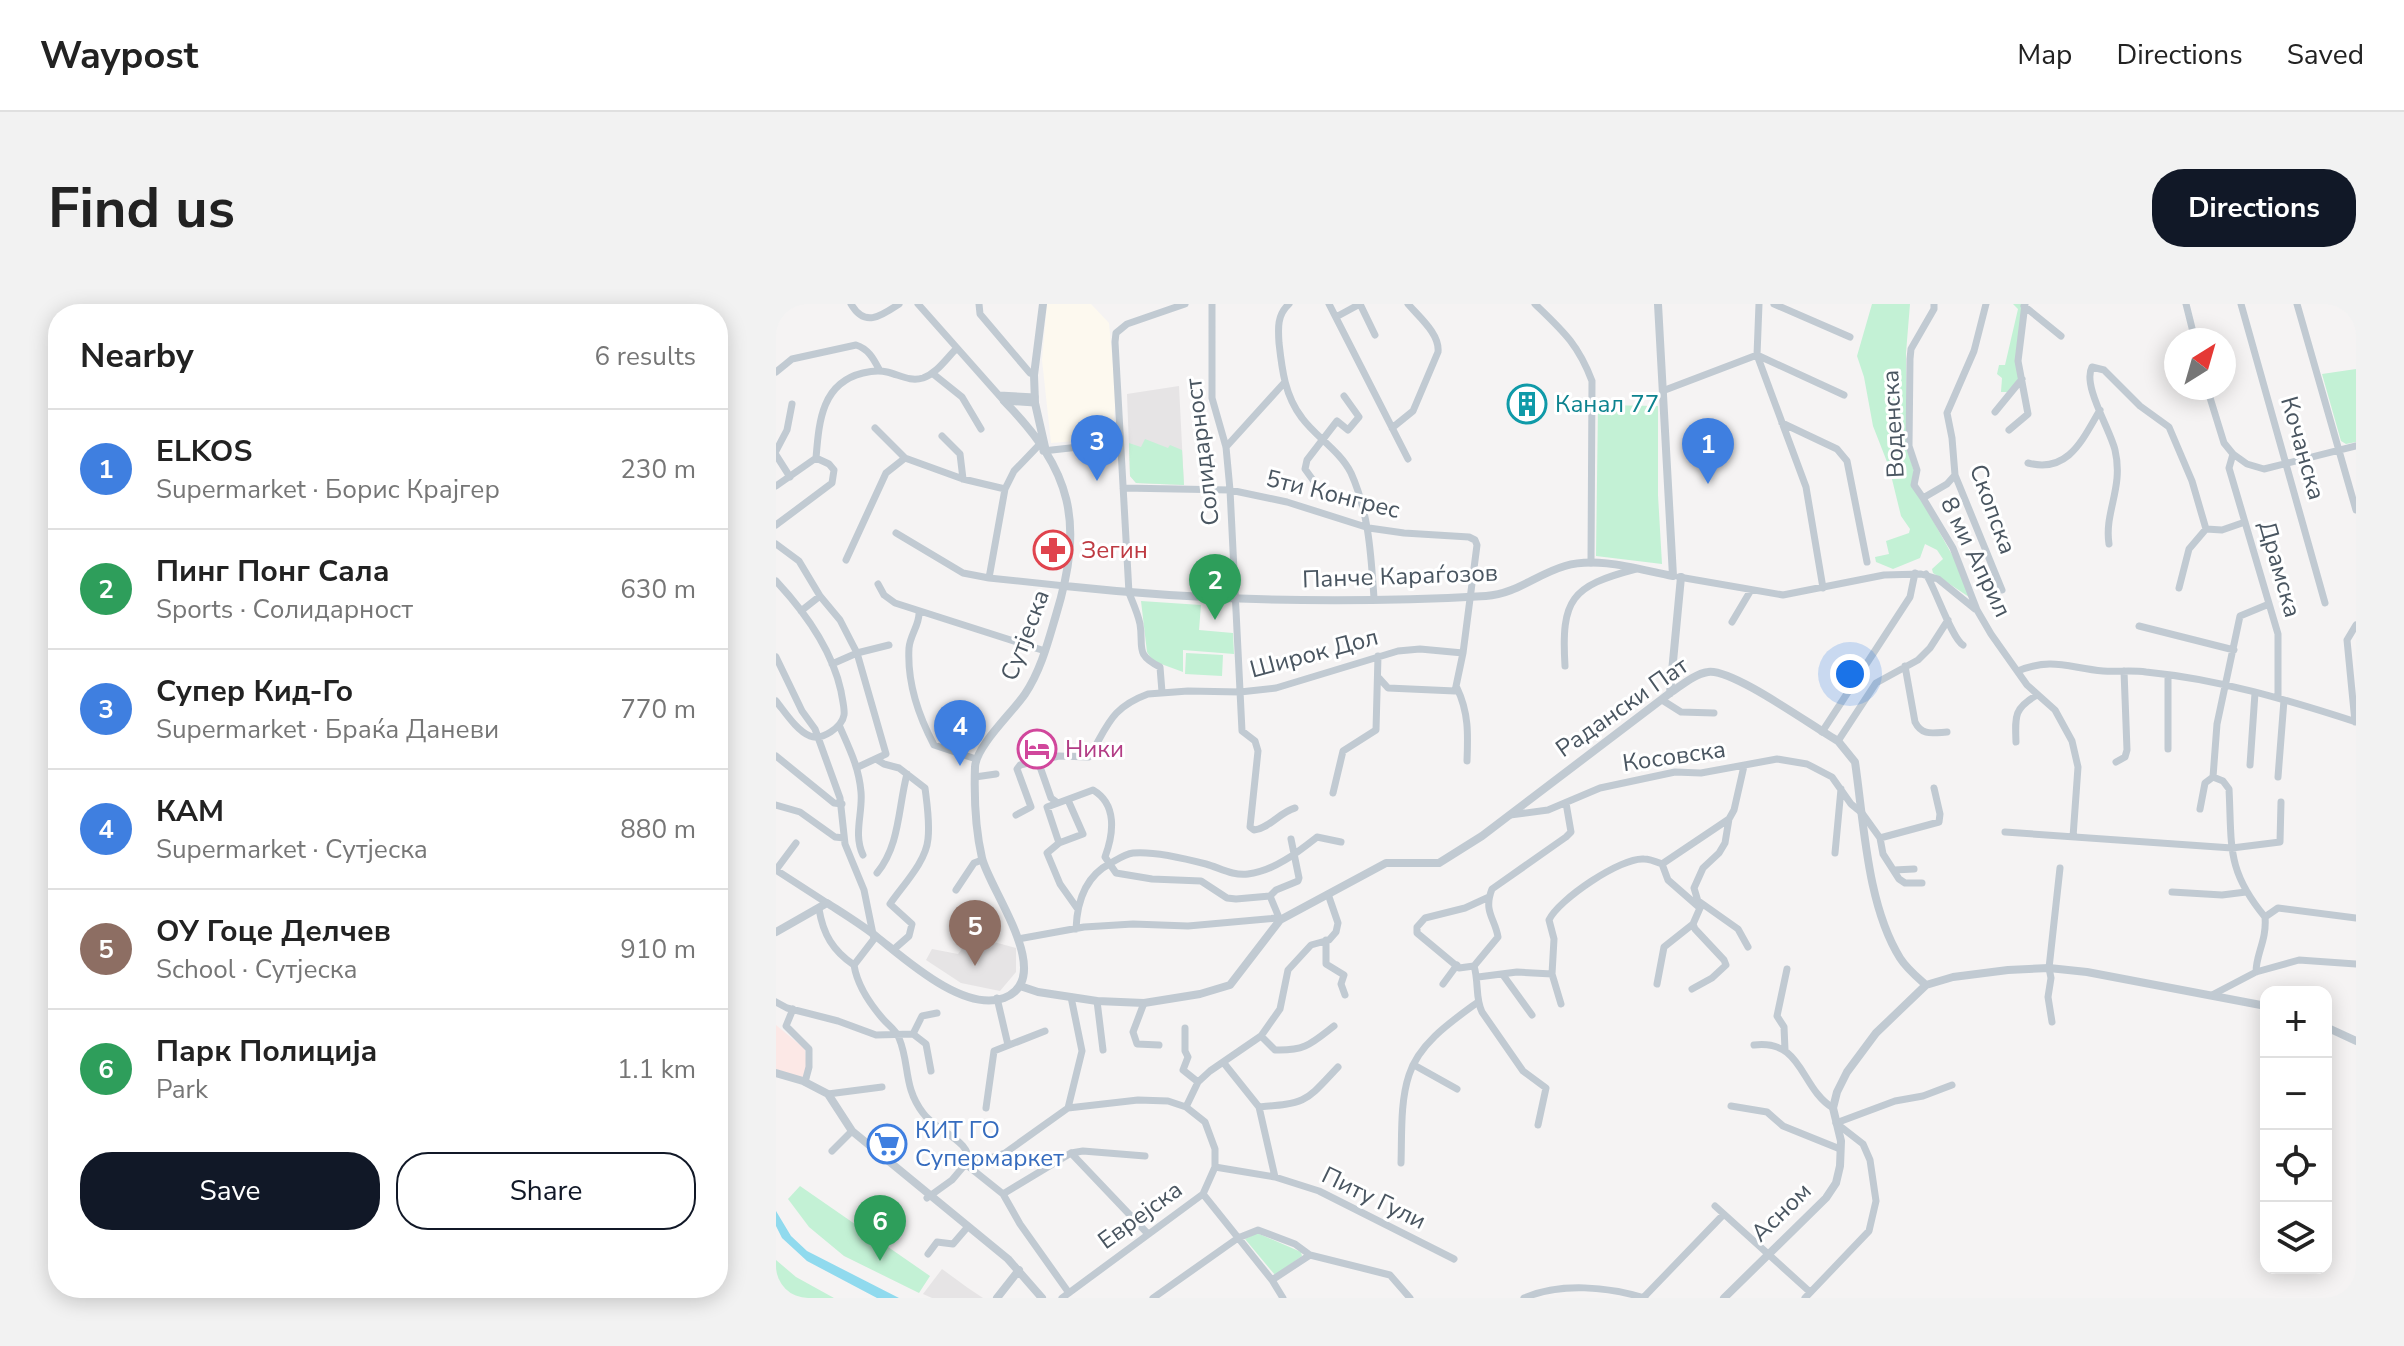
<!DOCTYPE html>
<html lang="en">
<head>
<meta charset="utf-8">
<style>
	:root { --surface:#fff; --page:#f2f2f2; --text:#222; --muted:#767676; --line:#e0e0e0; --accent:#111827 }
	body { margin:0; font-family:"Nunito Sans",sans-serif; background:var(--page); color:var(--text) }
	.controls { position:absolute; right:24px; bottom:24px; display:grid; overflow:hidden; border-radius:16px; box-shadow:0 4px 20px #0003 }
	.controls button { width:72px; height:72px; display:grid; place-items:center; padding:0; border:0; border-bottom:2px solid var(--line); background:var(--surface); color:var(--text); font:40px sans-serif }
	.compass { position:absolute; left:1388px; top:24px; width:72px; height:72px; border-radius:50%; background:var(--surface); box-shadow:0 4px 20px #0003; rotate:37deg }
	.you { position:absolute; left:1074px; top:370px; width:28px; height:28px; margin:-20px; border:6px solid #fff; border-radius:50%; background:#1a73e8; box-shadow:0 0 0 12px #1a73e833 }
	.badge { display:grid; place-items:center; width:52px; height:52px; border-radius:50%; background:var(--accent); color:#fff; font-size:26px; font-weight:700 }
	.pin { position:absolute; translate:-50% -66px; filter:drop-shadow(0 2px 4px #0008) }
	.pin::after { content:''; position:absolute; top:42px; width:28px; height:24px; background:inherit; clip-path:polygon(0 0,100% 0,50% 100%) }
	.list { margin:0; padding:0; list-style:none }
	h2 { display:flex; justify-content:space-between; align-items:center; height:104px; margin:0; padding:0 32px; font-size:34px }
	h2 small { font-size:26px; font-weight:400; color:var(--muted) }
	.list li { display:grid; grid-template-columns:52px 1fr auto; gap:24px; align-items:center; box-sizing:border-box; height:120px; padding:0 32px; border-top:2px solid var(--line) }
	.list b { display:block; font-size:30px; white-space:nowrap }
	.list p { margin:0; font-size:26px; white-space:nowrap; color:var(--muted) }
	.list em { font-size:26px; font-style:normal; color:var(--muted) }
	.actions { display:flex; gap:16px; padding:24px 32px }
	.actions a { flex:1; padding:18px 0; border:2px solid var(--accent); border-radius:32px; text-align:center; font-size:28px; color:var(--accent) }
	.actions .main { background:var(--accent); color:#fff }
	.icon { flex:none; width:44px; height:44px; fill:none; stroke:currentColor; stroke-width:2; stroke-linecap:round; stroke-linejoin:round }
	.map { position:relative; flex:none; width:1580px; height:994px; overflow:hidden; border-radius:32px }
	header { display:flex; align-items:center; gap:48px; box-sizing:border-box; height:112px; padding:0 40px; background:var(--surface); border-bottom:2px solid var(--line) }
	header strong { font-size:38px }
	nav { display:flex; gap:44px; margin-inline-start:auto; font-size:28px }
	.intro { display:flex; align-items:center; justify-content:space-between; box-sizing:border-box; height:192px; padding:0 48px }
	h1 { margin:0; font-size:56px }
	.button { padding:20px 36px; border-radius:32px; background:var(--accent); color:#fff; font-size:28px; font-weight:700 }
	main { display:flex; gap:48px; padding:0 48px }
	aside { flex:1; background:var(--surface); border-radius:32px; box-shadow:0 4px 20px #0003 }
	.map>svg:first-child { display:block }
</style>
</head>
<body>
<header>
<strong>Waypost</strong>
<nav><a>Map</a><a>Directions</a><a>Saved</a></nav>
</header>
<div class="intro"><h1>Find us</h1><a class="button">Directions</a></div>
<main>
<aside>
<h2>Nearby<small>6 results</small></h2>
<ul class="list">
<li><span class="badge" style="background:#3f7fe0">1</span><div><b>ELKOS</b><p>Supermarket · Борис Крајгер</p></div><em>230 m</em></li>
<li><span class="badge" style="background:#2e9e5b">2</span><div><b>Пинг Понг Сала</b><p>Sports · Солидарност</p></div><em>630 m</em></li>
<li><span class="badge" style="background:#3f7fe0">3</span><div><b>Супер Кид-Го</b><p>Supermarket · Браќа Даневи</p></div><em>770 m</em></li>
<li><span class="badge" style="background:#3f7fe0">4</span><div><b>КАМ</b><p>Supermarket · Сутјеска</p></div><em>880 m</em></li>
<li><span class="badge" style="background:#8d6e63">5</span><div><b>ОУ Гоце Делчев</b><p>School · Сутјеска</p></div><em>910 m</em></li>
<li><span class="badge" style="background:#2e9e5b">6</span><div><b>Парк Полиција</b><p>Park</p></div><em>1.1 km</em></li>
</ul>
<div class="actions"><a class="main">Save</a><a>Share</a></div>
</aside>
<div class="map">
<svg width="1580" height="994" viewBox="0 0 1580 994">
	<rect width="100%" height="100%" fill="#f5f3f3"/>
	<path fill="#fdf9ef" d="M271,0H315L333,19L340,93L336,134L275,139L266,56Z"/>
	<path fill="#e6e4e5" d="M403,82L408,181L360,179L354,172L351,90Z
		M200,626L218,638L240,644V668L224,687L185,679L150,656L156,645L182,650Z
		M166,965L192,984L207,994H156L147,990Z"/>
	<path fill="#fce8e6" d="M0,721L29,745L31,764L27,774L0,765Z"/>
	<path fill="#c3f1d5" d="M1096,0H1134L1130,49L1131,143L1138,168L1136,179L1184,265L1193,293L1157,269L1156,265L1167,255L1161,246L1149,240L1144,254L1117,265L1100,258L1099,253L1113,250L1110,237L1133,229L1134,225L1125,212L1113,163L1097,122L1088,73L1081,52Z
		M1237,0H1247L1242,75L1233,88H1225L1226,74L1221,70L1223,61H1229L1242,5Z
		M1580,65V138L1570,140L1565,137L1546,70Z
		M822,101L882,102V191L886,260L820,252Z
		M369,135L392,144L394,141L406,146L408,181L360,179L354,172L353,139L365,143Z
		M365,297L425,301L423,326L457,329L458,350L407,346V368L377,357L371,348Z
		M410,349L447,351L446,372L409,370Z
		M24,882L154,972L143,989L68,952L33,923L12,895Z
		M481,929L525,948L526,952L499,971L469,935Z
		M0,956L20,973L58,994H6L0,978Z"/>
	<path fill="#90daee" d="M0,907L15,932L31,947L123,994H101L31,957L6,934L0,922Z"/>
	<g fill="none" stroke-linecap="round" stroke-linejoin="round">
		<path stroke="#c1cad2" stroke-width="7" d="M75,0C89,24 105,12 123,0
			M142,0L228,97L259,99
			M203,0L204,10L254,69
			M436,0V94L450,143L454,186L466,427L479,437L482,447L474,523L478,526C494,524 504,508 519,504
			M513,0C501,11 502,24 503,39C506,66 509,92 526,114C540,133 564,147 575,169C593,209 595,251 598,294
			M553,0L632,155
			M584,0L599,31
			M759,0C787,27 802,40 816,77L815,259
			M983,0L981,51L1030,183L1047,284
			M998,0L1074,33
			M1210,0L1198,47L1171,109L1176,134L1179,171L1226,286
			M1410,0L1419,36
			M1465,0L1549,299
			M1521,0L1580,206
			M1248,2L1285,32
			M560,13L584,0
			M0,68L16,55L80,41C93,45 98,56 104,67
			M156,69L186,93L205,125
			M1431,84L1448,139L1457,150L1471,160L1488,165L1580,142
			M889,86L981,51L1068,91
			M223,91L259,93
			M1219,108L1246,75
			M1006,119L1061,145L1071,157L1091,258
			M99,124L129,154
			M616,124L637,107L662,48C664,30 643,13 632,0
			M1233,126L1252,110L1242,57L1249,0
			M166,132L184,150L187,175
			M450,143L508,79
			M0,147L11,126L16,100
			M267,147L312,142
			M1457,150L1453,164L1502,330V394
			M0,151L14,173
			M1252,159C1293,170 1307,134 1324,106
			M1179,171L1171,180L1147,194L1177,244L1201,306L1215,330L1251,381L1279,406L1296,437L1302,463L1297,533
			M0,182L40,154C43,119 45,79 87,69C95,67 103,66 111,68C124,71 134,78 147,74C161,69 170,55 180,45
			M542,183L529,165L531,156L561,117L572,126L583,113L568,92
			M1147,194L1138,181L1141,166L1133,142L1134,55L1135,45L1158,5V0
			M0,221L56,179L58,166L53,160L40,154
			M120,229L187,269L213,274L289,282
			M0,240L23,257L44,292L64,316L81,349L110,450L82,463
			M1333,240C1328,208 1348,184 1339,146C1334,125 1306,81 1316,63L1328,66L1364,102L1393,123L1416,177L1430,225L1446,226L1469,218
			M70,256L110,169L129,154L187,175L229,185
			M1150,270C1160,286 1176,335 1187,341
			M903,273L1007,291L1108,271L1145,270L1162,275L1199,305
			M213,274L229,185L238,167L264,140
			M0,277C28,307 56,346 65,387C66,394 69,405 68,411C66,423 46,437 34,432C21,427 9,408 0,397
			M102,280L108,291L119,299L269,347
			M1403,284L1413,245L1430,225
			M25,307L44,292
			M143,308C144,320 134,331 133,344C131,379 142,411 158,441L200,455
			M956,318L975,286
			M1363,322L1458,346
			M0,353L26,407L39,425L64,494L69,540L88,586L98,635L78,661C81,680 94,700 107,715C112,721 120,726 123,734C134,760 127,783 147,809C160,828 198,836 192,862
			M56,360L81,349L113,341
			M789,362C785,295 795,282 860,265
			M1129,362L1139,418C1146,432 1156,429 1171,428
			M1242,367C1276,353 1293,364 1327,367C1341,368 1356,366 1370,368C1442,375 1512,396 1580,418
			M603,374L612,384L679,387L687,349
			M681,384C693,409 692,431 691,457
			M386,388L384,363C358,350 368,343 364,320C362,310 357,299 353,289L339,38L340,29L351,20L409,0
			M886,396L905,408L938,409
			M1579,418L1571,336L1580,321
			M63,421C73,444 83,463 85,488C87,509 77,530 87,551
			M1046,428L1134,293L1139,269
			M1062,437L1100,379L1142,356L1154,344L1172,316
			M1240,438C1239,412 1238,404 1261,391
			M1392,445V371
			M0,452L58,499L66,500
			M100,455L108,460L123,464L149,484C151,500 154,518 152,535C150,558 127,581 114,600L136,620L133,632L117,646
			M262,457L275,494L282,499L317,486C341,500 338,529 329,553L340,569L376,575L425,577L451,594L460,595L494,592
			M1340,458L1349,453L1351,446L1348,367
			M1474,461L1479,389
			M199,473L220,470
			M1437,473L1447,477L1453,485C1456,542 1450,566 1489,613
			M1502,473L1508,396
			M557,489L567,447L600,426L602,352
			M282,499L271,503L283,539L307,530L292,496
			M0,501L24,508L59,533L68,534
			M1424,505L1429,479L1437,473L1441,420L1464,312L1493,300
			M240,511L255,503L241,465L244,461L283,452L313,453C332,422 334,404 372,390L412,387L464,388L500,384L622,347L644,345L687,349L701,241L699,236L693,233L628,229L593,224L511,198L454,186L347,184
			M734,511L772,506L824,484L899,468L925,469L1001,455L1031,460L1056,473L1075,500L1086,509L1104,534L1107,550L1123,575L1129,579H1146
			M1229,528L1456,544L1504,538L1505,498
			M1104,534L1163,518L1164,510L1158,484
			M283,539L271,549L284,580L301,604
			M1059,549L1065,485
			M886,560L953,515L958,506L968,462
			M0,566L51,599
			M0,566L20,539
			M1118,566L1138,565
			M101,569C124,541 122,504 131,470
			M180,586L198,559L206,556
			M1396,588L1446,591L1470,588
			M921,596L962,625L972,643
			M43,605C47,630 57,647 78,661
			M504,616L494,592L500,586L522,577L523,574L515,535
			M300,625C301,597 309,572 335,559C342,555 349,550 357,549C377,547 411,555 430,560C444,564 457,572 472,570C498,567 522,548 541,533L565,538
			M242,635L308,623L357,620L412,622L501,614
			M550,636V660L568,671L565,680L569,691
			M698,662L683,664L641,629V623L649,614L689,604L713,593
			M1480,668C1480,650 1491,636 1489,613L1502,604L1580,614
			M727,671L756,711
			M702,673L741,668L776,670
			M667,680L681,661
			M881,680L888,643L917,620
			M916,685L936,674L950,661L948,656L919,625L917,620L924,604L918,584L927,564L943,549L949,539L953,515
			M1436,691L1480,668L1523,656L1580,660
			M221,694L232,741
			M321,697L327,746
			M0,698L11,704L62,717L100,731L137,730L150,740L155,767
			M368,699L357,728L361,740L383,741
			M785,700L776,670L778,635L773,616C782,596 845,553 868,555C874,555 881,558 886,560L892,576L924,604
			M17,705L10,722L33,745V763L29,778
			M1276,718L1272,693L1275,674L1273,664L1284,564
			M409,724V747L412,753L407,766L422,778
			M137,730L146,712L161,709
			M485,732L499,746C529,747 535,740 558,722
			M978,741C1027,735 1024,784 1057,804
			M1009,746L1008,723L1001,712L1011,665
			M447,758L483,803L499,873
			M638,761L681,785
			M52,790L106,783
			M955,802L991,808L1007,822L1064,845
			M410,803L422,778L434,767L485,732L504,705L512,666L535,641L553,636L560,628L562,619L552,590
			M483,803C532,799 529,798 562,763
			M210,804L218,747L269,727
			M292,804L306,747L295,693
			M1060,819L1119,797L1147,792L1176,781
			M762,821L770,784L747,767L706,708C699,694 703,678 698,662L722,633C719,614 707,608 716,585L790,533L795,528L790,499
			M56,847L76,827
			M295,849L372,930
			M625,859C626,831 624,798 633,771C643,739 676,717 702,698
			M192,862L227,890L244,920L293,989
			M439,863L499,873L543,887L678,955
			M227,890L295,849L307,847L369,852
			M427,890L496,976L507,994
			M151,894L176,876L187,863L229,849L292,804L362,796L392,797L410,803L429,818L439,845V863L427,890L286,994
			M939,902L1034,988
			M152,950L161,938L177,940L189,926
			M496,976L534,951
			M377,994L462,934L482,926L519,940L534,951L614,971L634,994
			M748,994C785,978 832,983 869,994
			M867,994L947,911
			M1029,994L1093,927L1100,897L1094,856L1087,840L1060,819"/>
		<path stroke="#c1cad2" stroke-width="8" d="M267,0L258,71L259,99L269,143
			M289,282C428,297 570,300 710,292C740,290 761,270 789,262C822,252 864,266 897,272L882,0
			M894,389L905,273
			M0,628L51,599C68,610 86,621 101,633C130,656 188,709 228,694C281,674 213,585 206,554C199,524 198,493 199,463C200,442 236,409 249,390C265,366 272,338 280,311C308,219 297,167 228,97
			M244,682L262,688L321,697L368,699L424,690L454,681L504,616L610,559H663L706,532L894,389C905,382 918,370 932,368C956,364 1037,423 1062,437L1079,458C1088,519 1091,601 1124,654C1131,665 1141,673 1150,681
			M1550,723L1580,737
			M0,769L27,777L52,790L76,827L232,955L266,994
			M221,994L243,966
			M948,994L1050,894L1060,879L1064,862L1065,837L1057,804L1061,788L1071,768L1100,729L1150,681L1177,673L1232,666L1273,664L1311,668L1490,702"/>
	</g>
	<defs>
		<symbol id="building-ring" viewBox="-11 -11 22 22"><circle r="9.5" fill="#fff" stroke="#0f9aa8" stroke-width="1.5"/><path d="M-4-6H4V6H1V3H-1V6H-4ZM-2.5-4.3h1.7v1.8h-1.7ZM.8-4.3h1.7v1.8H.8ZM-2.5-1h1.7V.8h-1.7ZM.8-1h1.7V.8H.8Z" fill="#0f9aa8"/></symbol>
		<symbol id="pharmacy-ring" viewBox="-11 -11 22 22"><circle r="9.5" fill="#fff" stroke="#e0444e" stroke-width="1.5"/><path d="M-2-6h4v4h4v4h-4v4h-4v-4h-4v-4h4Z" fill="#e0444e"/></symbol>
		<symbol id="hotel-ring" viewBox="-11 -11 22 22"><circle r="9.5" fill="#fff" stroke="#d1479c" stroke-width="1.5"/><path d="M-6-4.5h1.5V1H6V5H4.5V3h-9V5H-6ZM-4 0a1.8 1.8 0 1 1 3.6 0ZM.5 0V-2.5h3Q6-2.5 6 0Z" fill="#d1479c"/></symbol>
		<symbol id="supermarket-ring" viewBox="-11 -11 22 22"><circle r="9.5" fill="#fff" stroke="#3f7fe0" stroke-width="1.5"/><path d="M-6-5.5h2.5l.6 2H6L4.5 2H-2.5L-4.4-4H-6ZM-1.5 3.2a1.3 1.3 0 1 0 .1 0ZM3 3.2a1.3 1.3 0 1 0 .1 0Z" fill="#3f7fe0"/></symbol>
	</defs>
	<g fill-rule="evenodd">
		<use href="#building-ring" x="729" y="78" width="44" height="44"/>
		<use href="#pharmacy-ring" x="255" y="224" width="44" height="44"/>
		<use href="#hotel-ring" x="239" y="423" width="44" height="44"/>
		<use href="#supermarket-ring" x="89" y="818" width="44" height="44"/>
	</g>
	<g text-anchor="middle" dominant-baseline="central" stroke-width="6" stroke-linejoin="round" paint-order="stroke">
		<g font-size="24" fill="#0d838f" stroke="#fff" text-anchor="start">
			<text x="779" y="100">Канал 77</text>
		</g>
		<g font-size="24" fill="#4a5661" stroke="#fff">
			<text transform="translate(1117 120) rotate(-93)">Воденска</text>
			<text transform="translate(1527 144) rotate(74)">Кочанска</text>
			<text transform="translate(426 148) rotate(-97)">Солидарност</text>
			<text transform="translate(557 190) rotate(14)">5ти Конгрес</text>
			<text transform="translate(1217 205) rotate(70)">Скопска</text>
			<text transform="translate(1200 253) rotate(64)">8 ми Април</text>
			<text transform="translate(1504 265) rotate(74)">Драмска</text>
			<text transform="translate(624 272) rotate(-2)">Панче Караѓозов</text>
			<text transform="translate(249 331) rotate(-69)">Сутјеска</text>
			<text transform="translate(538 349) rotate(-15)">Широк Дол</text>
			<text transform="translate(846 403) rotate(-35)">Радански Пат</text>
			<text transform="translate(898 452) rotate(-8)">Косовска</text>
			<text transform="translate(598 894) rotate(26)">Питу Гули</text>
			<text transform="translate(1005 908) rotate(-44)">Асном</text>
			<text transform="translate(364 911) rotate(-36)">Еврејска</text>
		</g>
		<g font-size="24" fill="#be3a42" stroke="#fff" text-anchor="start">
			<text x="305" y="246">Зегин</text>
		</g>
		<g font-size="24" fill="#b23c85" stroke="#fff" text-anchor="start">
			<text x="289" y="445">Ники</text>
		</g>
		<g font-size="24" fill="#366cbe" stroke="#fff" text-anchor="start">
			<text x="139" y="826">КИТ ГО<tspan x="139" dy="28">Супермаркет</tspan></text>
		</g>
	</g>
</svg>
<div class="controls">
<button>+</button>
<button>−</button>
<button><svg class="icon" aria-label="locate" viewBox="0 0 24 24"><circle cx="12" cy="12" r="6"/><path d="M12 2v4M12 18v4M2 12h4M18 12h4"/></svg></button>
<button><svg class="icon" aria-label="layers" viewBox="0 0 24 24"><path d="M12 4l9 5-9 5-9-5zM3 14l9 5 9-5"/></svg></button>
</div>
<svg class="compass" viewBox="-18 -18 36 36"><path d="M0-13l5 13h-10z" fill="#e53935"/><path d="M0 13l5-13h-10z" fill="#767676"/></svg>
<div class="you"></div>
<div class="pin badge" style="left:932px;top:180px;background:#3f7fe0">1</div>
<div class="pin badge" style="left:439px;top:316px;background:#2e9e5b">2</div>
<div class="pin badge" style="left:321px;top:177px;background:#3f7fe0">3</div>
<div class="pin badge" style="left:184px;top:462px;background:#3f7fe0">4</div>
<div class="pin badge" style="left:199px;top:662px;background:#8d6e63">5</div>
<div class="pin badge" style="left:104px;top:957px;background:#2e9e5b">6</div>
</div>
</main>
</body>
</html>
